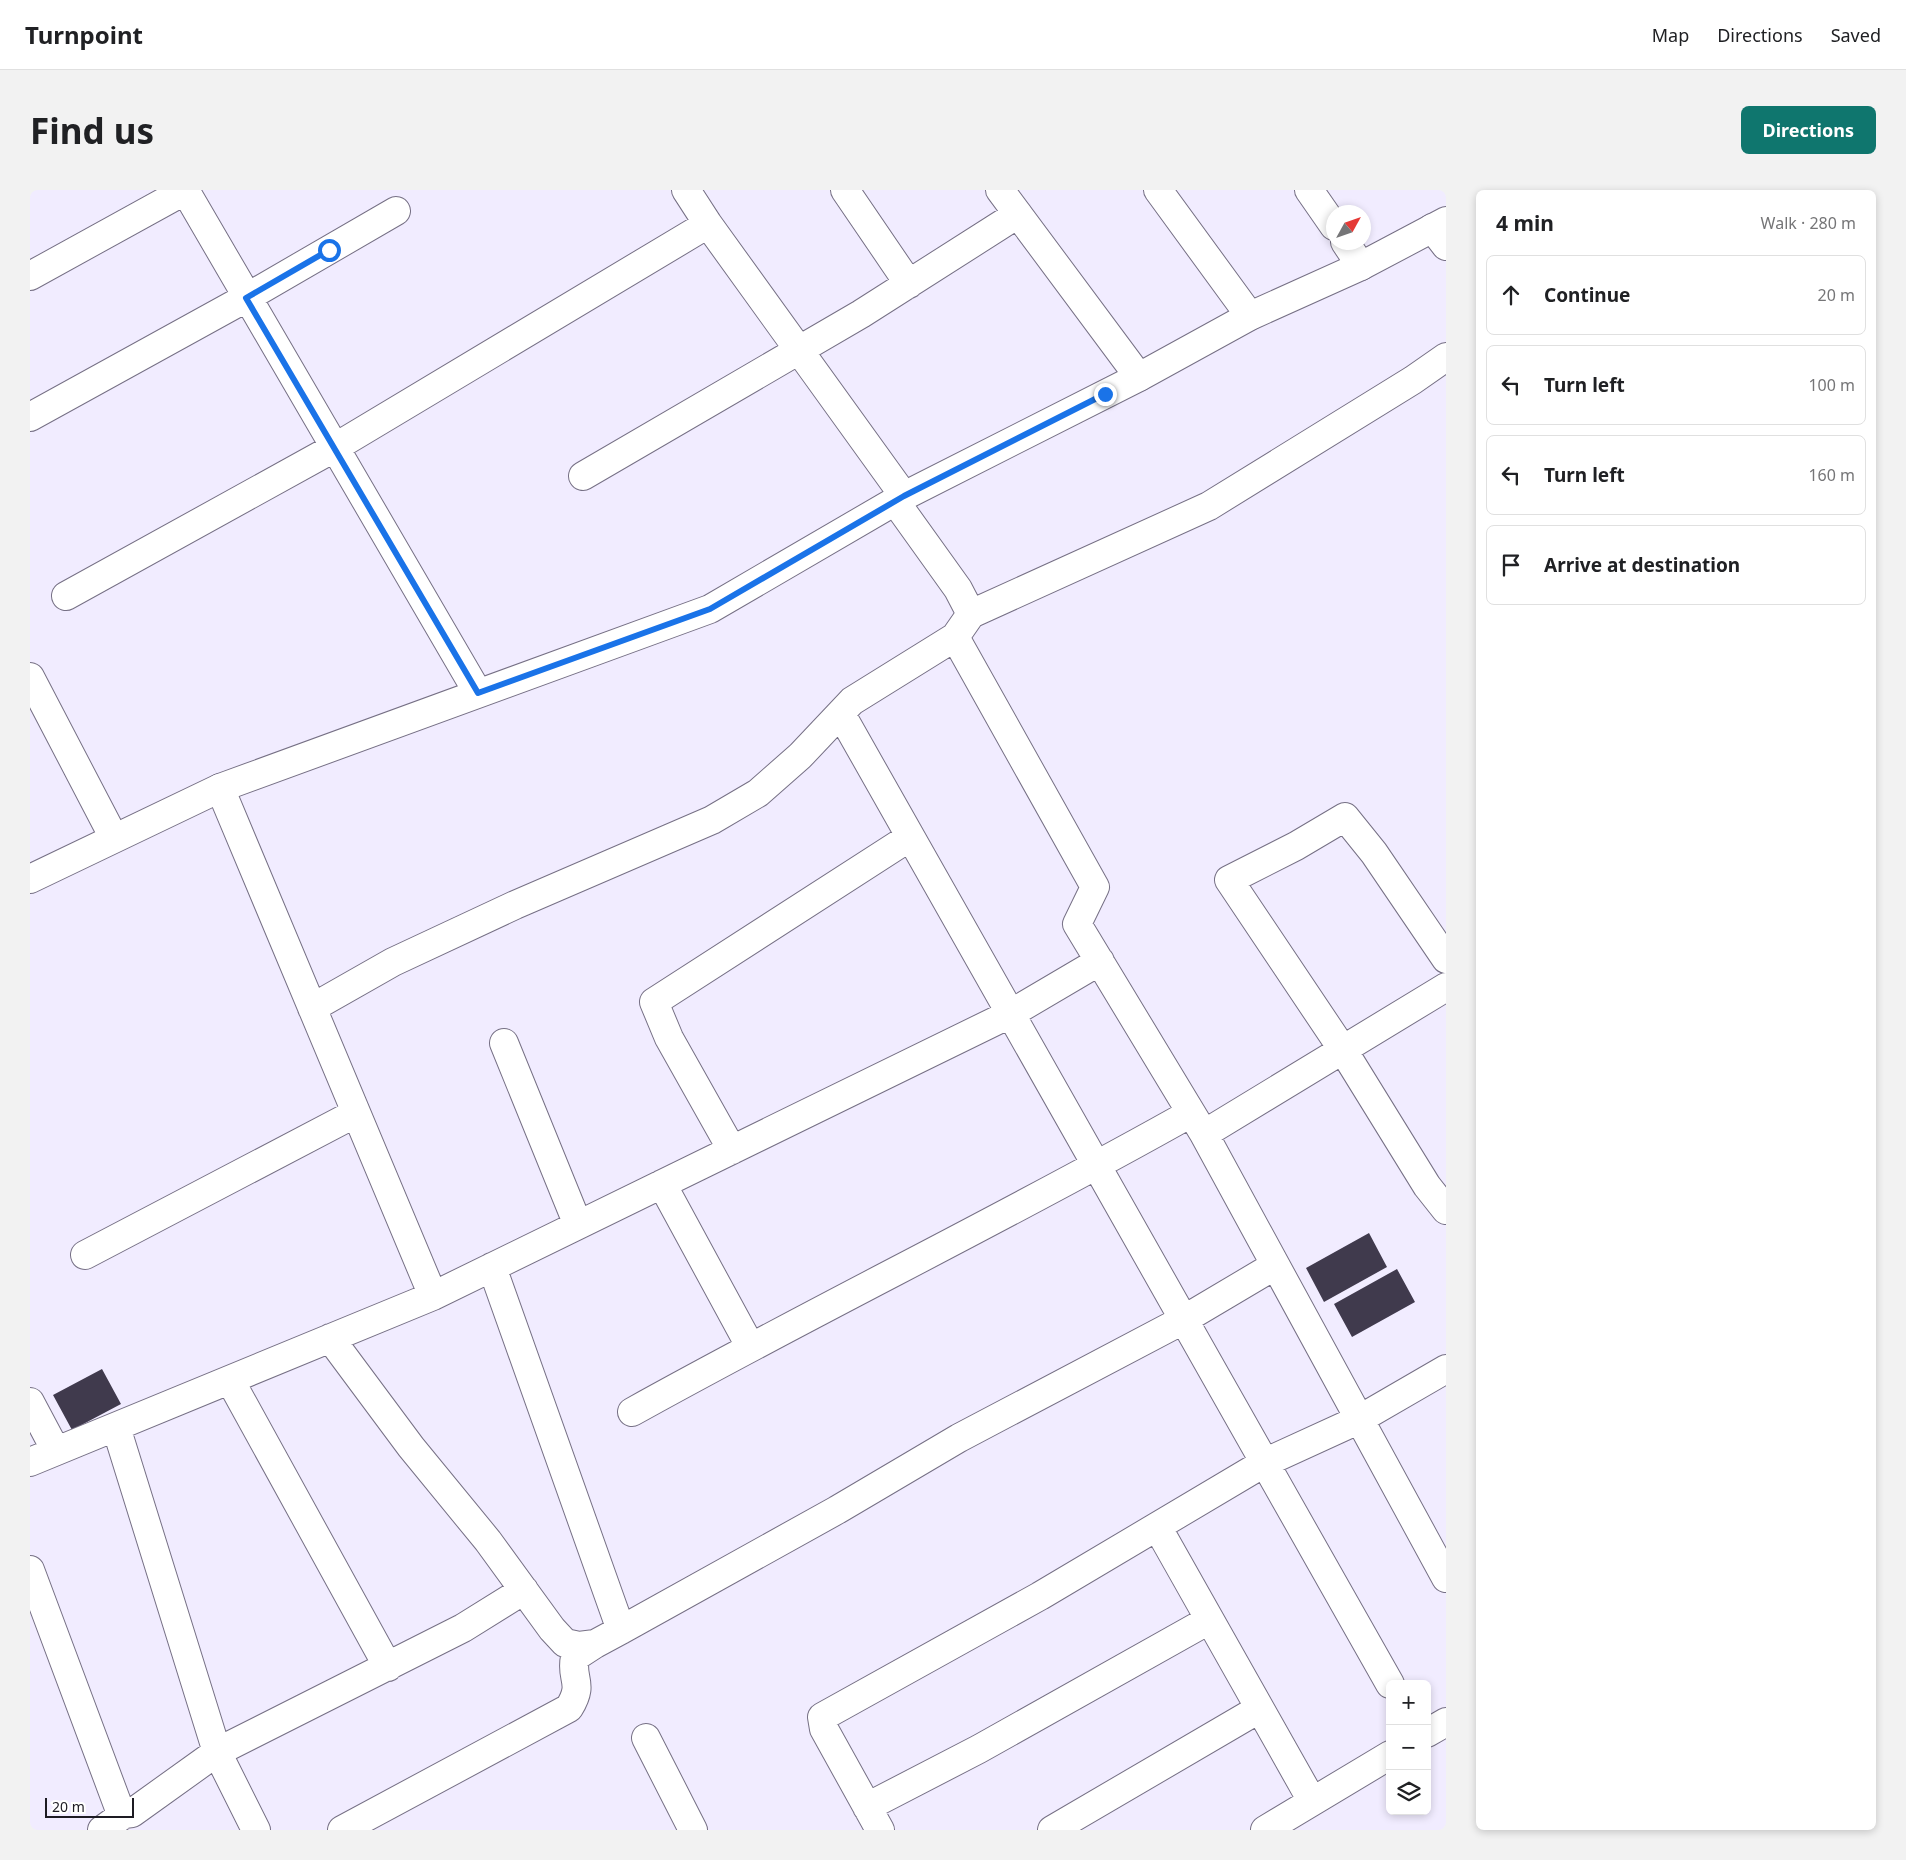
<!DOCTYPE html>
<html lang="en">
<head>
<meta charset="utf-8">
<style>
	:root { --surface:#fff; --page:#f2f2f2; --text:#202124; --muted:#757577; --line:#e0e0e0; --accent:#0f766e }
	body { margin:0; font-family:"Noto Sans",sans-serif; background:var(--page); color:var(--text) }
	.controls { position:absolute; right:15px; bottom:15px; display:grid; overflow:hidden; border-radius:8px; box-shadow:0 2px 8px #0003 }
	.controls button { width:45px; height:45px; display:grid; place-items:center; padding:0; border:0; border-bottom:1px solid var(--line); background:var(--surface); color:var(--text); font:25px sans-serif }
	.compass { position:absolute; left:1296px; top:15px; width:45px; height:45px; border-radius:50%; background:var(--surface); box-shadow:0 2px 8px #0003; rotate:50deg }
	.scale { position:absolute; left:15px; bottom:12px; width:89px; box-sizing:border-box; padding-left:5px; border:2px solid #1d1b23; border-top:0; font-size:14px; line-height:18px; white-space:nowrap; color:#1d1b23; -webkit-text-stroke:4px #fff; paint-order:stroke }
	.stop { position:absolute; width:15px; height:15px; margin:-11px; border:4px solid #1a73e8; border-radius:50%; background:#fff }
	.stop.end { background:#1a73e8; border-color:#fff; box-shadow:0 1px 5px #0008 }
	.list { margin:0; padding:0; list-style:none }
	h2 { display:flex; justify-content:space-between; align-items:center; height:65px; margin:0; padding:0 20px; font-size:21px }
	h2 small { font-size:16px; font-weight:400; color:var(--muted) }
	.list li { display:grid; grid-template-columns:32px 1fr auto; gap:15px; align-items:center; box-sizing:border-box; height:80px; margin:0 10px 10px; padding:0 10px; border:1px solid var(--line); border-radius:8px }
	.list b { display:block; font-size:19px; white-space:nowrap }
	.list em { font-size:16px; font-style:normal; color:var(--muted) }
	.icon { flex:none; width:28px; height:28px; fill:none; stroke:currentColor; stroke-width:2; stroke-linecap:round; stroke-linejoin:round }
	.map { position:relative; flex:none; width:1416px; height:1640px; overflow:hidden; border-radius:8px }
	header { display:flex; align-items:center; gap:30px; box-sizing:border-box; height:70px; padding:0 25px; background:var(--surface); border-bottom:1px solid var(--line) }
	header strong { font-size:24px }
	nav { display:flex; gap:28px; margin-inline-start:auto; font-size:18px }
	.intro { display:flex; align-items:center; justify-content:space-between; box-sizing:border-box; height:120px; padding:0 30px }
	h1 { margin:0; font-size:35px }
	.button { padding:12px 22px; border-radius:8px; background:var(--accent); color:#fff; font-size:18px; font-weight:700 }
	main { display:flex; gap:30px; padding:0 30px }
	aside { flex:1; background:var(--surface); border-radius:8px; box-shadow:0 2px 8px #0003 }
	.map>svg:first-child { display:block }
</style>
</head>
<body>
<header>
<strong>Turnpoint</strong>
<nav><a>Map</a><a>Directions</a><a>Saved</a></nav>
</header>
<div class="intro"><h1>Find us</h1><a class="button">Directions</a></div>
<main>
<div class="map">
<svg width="1416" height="1640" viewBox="0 0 1416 1640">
	<rect width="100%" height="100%" fill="#f1ecff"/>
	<path fill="#403a4d" d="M1339,1043L1357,1077L1294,1112L1276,1078Z
		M1367,1079L1385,1112L1322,1147L1304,1114Z
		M72,1179L91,1214L42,1240L23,1205Z"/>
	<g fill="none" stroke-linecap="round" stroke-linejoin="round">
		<defs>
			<path id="minor" d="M155,0L448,503
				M656,0L678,34L874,306
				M815,0L879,94
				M970,0L1109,187
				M1128,0L1220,126
				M1279,0L1304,36
				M1402,38L1416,56
				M1315,52L1331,76
				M0,86L156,0
				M0,227L216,108L366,21
				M553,286L831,124L988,24
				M36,406L304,258L678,34
				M941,424L1179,316L1383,190L1416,167
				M925,447L1065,697L1047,734L1174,944L1416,1388
				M0,487L84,648
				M811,524L1360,1494
				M190,598L403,1106
				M1416,769L1344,663L1315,627L1266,656L1199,690L1313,860L1397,996L1416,1020
				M282,818L363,772L485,715L682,630L728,603L770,566L822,511L925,447L941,424L928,399L865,311
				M474,853L548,1035
				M1174,944L1416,797
				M702,960L639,848L624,812L880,647
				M632,994L720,1156
				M55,1065L326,923
				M462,1077L591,1440
				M300,1148L381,1257L458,1351L522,1439L535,1453L549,1456L565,1454L591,1440L807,1320L929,1248L1153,1130L1244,1076
				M200,1190L358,1477
				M0,1212L26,1261
				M602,1222C787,1119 977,1027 1161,923
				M86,1237L187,1562L226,1640
				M0,1272L403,1106L980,824L1070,771
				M1128,1338L1282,1611
				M0,1380L89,1618L94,1624L102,1623L187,1562L433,1438L494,1400
				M1397,1543L1416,1532
				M616,1548L663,1640
				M837,1617L949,1559L1179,1430
				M72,1640L94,1624
				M312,1640L539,1518C555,1492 540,1490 545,1467L565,1454
				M850,1640L794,1539L792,1527L1010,1406L1234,1273L1328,1230L1416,1179
				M1022,1640L1229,1519
				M1235,1640L1360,1565"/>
			<path id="tertiary" d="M0,689L190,598L680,419L874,306L1109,187L1220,126L1331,76L1416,31"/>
		</defs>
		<use href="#minor" stroke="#767085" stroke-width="30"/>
		<use href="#tertiary" stroke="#767085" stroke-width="30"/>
		<use href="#minor" stroke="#fff" stroke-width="28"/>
		<use href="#tertiary" stroke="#fff" stroke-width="28"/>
	</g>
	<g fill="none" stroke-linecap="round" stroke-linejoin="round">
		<path stroke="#1a73e8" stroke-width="6" d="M299,60L216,108L448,503L680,419L874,306L1075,204"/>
	</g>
</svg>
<div class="controls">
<button>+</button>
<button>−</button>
<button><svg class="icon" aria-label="layers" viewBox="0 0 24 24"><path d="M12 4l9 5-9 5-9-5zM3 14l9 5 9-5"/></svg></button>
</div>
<svg class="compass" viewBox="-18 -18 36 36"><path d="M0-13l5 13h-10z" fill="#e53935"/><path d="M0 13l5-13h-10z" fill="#757577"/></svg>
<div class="scale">20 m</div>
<div class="stop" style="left:299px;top:60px"></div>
<div class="stop end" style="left:1075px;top:204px"></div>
</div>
<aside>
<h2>4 min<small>Walk · 280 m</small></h2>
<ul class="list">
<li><svg class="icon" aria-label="ahead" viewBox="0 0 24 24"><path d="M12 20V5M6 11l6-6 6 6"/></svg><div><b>Continue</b></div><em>20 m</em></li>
<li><svg class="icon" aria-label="left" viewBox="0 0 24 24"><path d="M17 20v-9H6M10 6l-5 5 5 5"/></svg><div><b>Turn left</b></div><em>100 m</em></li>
<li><svg class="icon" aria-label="left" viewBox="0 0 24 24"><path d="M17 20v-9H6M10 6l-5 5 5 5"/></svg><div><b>Turn left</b></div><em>160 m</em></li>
<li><svg class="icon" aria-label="arrive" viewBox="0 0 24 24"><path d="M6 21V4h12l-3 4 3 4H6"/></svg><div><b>Arrive at destination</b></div></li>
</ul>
</aside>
</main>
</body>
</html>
